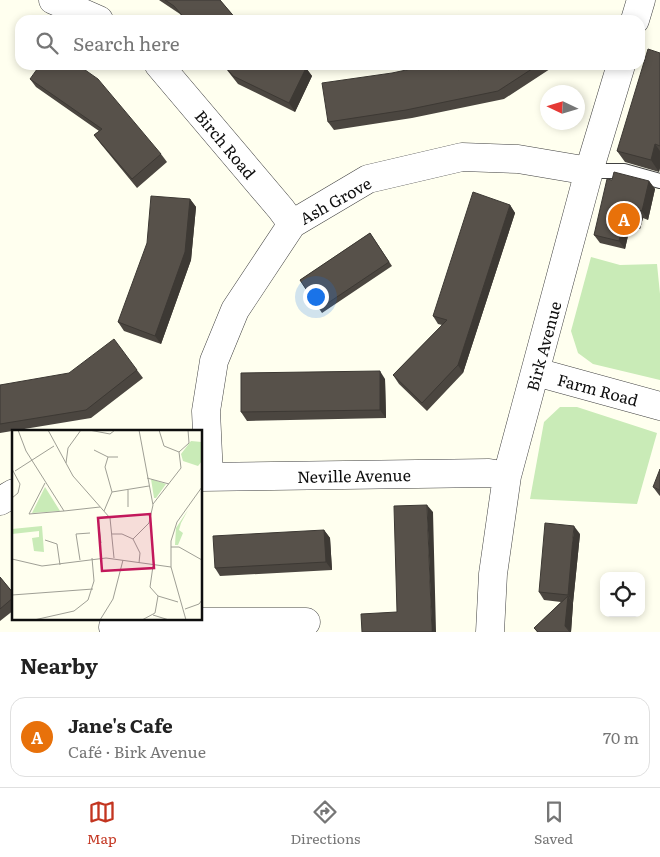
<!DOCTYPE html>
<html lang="en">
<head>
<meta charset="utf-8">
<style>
	:root { --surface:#fff; --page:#f6f6f6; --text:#222; --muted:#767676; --line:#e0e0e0; --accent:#c33520 }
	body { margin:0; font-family:Literata,serif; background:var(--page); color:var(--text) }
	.controls { position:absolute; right:15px; bottom:15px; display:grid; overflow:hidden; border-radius:10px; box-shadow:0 2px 8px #0003 }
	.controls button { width:45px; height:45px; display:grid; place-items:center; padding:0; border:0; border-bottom:1px solid var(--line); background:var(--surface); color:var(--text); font:25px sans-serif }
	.compass { position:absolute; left:540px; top:85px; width:45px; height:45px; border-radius:50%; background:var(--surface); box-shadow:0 2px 8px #0003; rotate:274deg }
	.you { position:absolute; left:315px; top:296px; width:18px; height:18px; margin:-12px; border:4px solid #fff; border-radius:50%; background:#1a73e8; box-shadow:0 0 0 8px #1a73e833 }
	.badge { display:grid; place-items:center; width:32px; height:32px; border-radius:50%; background:var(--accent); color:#fff; font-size:16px; font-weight:700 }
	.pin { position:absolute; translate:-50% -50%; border:2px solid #fff; box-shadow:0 1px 5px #0006 }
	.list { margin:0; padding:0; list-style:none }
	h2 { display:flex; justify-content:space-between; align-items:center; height:65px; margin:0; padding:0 20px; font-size:21px }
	h2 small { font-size:16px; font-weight:400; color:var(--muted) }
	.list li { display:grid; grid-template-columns:32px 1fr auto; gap:15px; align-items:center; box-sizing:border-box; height:80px; margin:0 10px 10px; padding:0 10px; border:1px solid var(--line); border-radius:15px }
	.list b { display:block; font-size:19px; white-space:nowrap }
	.list p { margin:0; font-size:16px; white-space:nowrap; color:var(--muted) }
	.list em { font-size:16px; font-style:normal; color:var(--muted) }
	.icon { flex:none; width:28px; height:28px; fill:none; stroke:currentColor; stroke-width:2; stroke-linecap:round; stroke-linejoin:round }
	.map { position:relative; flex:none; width:660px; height:632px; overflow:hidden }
	.search { position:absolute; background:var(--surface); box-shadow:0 2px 8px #0003; left:15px; right:15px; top:15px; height:55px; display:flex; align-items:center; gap:12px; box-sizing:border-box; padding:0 18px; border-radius:15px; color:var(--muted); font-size:19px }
	.sheet { height:155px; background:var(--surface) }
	nav { display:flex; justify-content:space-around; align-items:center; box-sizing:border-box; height:70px; border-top:1px solid var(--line); background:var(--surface); font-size:14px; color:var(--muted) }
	nav a { display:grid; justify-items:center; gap:2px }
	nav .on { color:var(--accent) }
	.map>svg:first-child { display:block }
</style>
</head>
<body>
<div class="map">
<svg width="660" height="632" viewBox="0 0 660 632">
	<rect width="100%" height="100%" fill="#ffffef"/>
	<path fill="#c9ebb7" d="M591,257L620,265L657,264L660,294V380L593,364L578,353L571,331Z
		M560,407H577L657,433L637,504L530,499L544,422Z"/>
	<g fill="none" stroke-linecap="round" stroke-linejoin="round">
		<defs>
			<path id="service" d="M589,171H624L660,181"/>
			<path id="minor" d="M53,0L99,20
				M635,20L641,0
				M159,65L281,209L292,224
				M536,372L660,406
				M201,477L489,473L507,476
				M209,477L206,411L214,361L235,310L292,224L368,179L462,157L518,159L589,171
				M0,501L14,493
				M113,627L194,622H306
				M490,632L493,574L507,476L589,171L621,65"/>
		</defs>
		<use href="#service" stroke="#414141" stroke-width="16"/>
		<use href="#minor" stroke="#414141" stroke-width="29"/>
		<use href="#service" stroke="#fff" stroke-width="14"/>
		<use href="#minor" stroke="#fff" stroke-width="28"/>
	</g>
	<path fill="#4b4640" d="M159,0H220L237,20H185L180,14Z
		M660,53V168L659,172L625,162L617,151Z
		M223,65H300L306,68L312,76L295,112L238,84Z
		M466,65H547L550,69L504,99L412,118L334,130L328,122L462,68Z
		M30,79L161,154L167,162L137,188L100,143L94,135L99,131L36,87Z
		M612,180L649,181L655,189L648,220L643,218L640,229L630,227L625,249L600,243L594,235Z
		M190,199L196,207L191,260L161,344L124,331L118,322Z
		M510,205L515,213L463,373L427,411L399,384L393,375L442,325L438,324L433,316Z
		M370,233L392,266L322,313L300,280Z
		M137,370L143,378L91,418L0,433V385Z
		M385,379L386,418L247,421L241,412Z
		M653,487L660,490V496L659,495Z
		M324,530L330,538L332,570L220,576L215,568Z
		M580,534L573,603V604L571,632H537L534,628L561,602L544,600L539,592Z
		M0,577L14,594V610L0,621Z"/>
	<path fill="#3d3934" d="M457,65H460L462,68L458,70Z
		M306,68L312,76L295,112L289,103Z
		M655,144L660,151V168L659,172L651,160Z
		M649,181L655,189L648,220L642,211Z
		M190,199L196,207L191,260L161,344L155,336Z
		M510,205L515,213L463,373L458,365Z
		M637,210L643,218L640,229L634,221Z
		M624,219L630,227L625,249L619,241Z
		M380,371L385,379L386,418L380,410Z
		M427,505L433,512L436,632H432Z
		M574,526L580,534L573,603L568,595Z
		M324,530L330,538L332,570L326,562Z
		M568,596L573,604L571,632L565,626Z"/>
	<path fill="#57514a" stroke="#3d3934" d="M165,0H220L237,20H186L174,6Z
		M648,49L660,53V146L655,144L651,160L617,151Z
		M40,65H78L98,79L161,154L132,179L94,135L102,129L30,79Z
		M224,65H300L306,68L289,103L233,76Z
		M430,65H457L458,70L466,65H538L498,91L406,110L328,122L322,83L392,73Z
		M614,172L649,181L642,211L637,210L634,221L624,219L619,241L594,235L607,179L612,180Z
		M473,192L510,205L458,365L422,403L393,375L447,320L433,316Z
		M151,196L190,199L185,252L155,336L118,322L147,243Z
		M370,233L389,262L319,309L300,280Z
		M114,339L137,370L86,410L0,424V385L69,373Z
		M380,371V410L241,412V373Z
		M660,469V490L653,487Z
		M427,505L432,632H362L361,614L397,612L394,506Z
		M545,523L574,526L568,595L539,592Z
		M324,530L326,562L215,568L213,536Z
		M0,577L14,594V597L0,609Z
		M568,596L565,626L570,632H538L534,628Z"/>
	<g text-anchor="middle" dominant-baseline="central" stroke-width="5" stroke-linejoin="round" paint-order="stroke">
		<g font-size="16" fill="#0e0e0e" stroke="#fff">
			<text transform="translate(226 144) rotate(50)">Birch Road</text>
			<text transform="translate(335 200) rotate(-29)">Ash Grove</text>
			<text transform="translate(543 346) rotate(-75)">Birk Avenue</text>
			<text transform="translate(598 389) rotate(15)">Farm Road</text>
			<text transform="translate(354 475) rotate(-1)">Neville Avenue</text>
		</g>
	</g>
	<g transform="translate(12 430)">
		<rect width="190" height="190" fill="#ffffef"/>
		<path d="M179,11L190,12V31L186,36L171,31L169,24ZM139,49L154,54L144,68H142ZM33,57L48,81L20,83ZM176,80L169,93L167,100L171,103L166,115H163L164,98ZM30,96L32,122L22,121L20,108L27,107V101L0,104V99Z" fill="#c9ebb7"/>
		<path fill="none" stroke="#9f9f95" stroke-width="1" d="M6,0L14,21L52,81L88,77M36,0L61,46L98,88L102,128M77,0L98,4L103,0M147,0L152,16L167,22M82,20L96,27M167,22L177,13L176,0M54,33L56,18L69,0M0,39L8,54L6,63L0,68M3,41L42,16M135,48L157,54M33,53L17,84L52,81M116,60V77M100,62L93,37L96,27H106M141,74L169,38L167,22M92,81L100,62L137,56M87,97L89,113M100,104H110L121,109L128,123L127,133M121,109L137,93L141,75L127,0M33,110L45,114L48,135M159,117H167L190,130M0,129L30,136L94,128L159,137M68,130L64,104L78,103M0,165L81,159M146,166L166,172M173,179L187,174L190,170M141,185L157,190M22,190L62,181L76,170L82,151L80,128M88,190L101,169L111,130M130,190L143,183L146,166L138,157L141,136M174,190L159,137V111L165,92L190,57"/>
		<path fill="#c2185b" fill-opacity="0.15" stroke="#c2185b" stroke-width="2.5" d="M138,84L142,138L90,141L86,88Z"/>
		<rect width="190" height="190" fill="none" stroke="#0e0e0e" stroke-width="2.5"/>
	</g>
</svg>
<div class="controls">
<button><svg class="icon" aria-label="locate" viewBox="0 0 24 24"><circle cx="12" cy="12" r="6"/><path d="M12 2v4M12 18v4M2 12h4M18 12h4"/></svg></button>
</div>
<svg class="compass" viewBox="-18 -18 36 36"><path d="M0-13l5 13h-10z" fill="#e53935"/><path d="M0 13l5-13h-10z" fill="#767676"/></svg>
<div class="you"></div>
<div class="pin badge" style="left:624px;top:219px;background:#e8710a">A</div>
<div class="search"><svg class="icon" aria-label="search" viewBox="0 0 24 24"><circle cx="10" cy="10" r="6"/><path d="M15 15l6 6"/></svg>Search here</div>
</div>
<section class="sheet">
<h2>Nearby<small></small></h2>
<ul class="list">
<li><span class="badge" style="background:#e8710a">A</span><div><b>Jane's Cafe</b><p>Café · Birk Avenue</p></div><em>70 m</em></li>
</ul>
</section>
<nav>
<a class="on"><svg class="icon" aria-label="map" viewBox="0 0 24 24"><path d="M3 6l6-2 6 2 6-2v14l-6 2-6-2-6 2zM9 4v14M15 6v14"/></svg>Map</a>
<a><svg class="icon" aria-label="directions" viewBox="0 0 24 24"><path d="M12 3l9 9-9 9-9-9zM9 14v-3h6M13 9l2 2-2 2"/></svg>Directions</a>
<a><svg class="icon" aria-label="saved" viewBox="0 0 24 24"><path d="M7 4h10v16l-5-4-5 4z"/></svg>Saved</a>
</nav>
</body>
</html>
